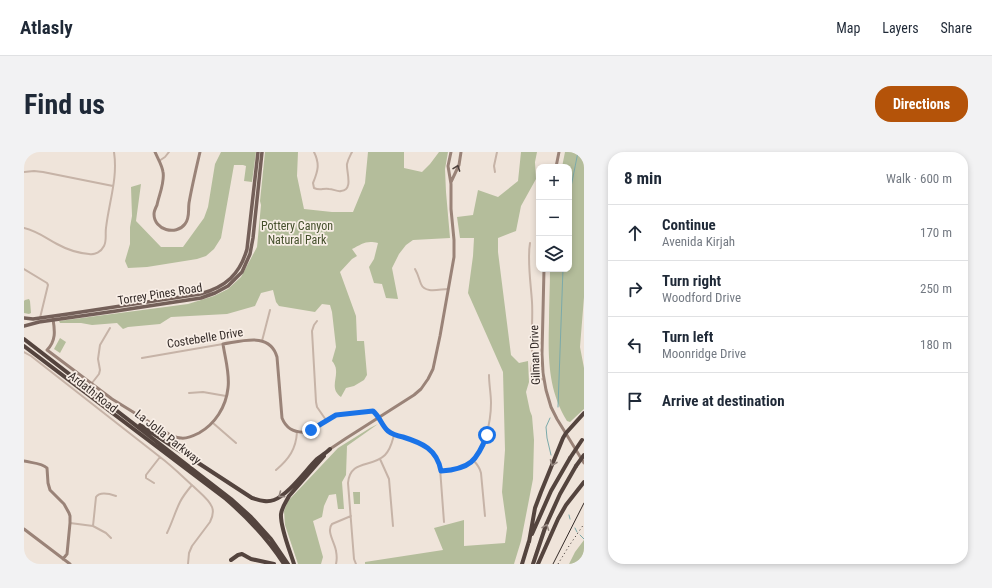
<!DOCTYPE html>
<html lang="en">
<head>
<meta charset="utf-8">
<style>
	:root { --surface:#fff; --page:#f2f2f3; --text:#1f2937; --muted:#747a83; --line:#e0e1e3; --accent:#b45309 }
	body { margin:0; font-family:"Roboto Condensed",sans-serif; background:var(--page); color:var(--text) }
	.controls { position:absolute; right:12px; top:12px; display:grid; overflow:hidden; border-radius:8px; box-shadow:0 2px 6px #0003 }
	.controls button { width:36px; height:36px; display:grid; place-items:center; padding:0; border:0; border-bottom:1px solid var(--line); background:var(--surface); color:var(--text); font:20px sans-serif }
	.stop { position:absolute; width:12px; height:12px; margin:-9px; border:3px solid #1a73e8; border-radius:50%; background:#fff }
	.stop.end { background:#1a73e8; border-color:#fff; box-shadow:0 1px 4px #0008 }
	.list { margin:0; padding:0; list-style:none }
	h2 { display:flex; justify-content:space-between; align-items:center; height:52px; margin:0; padding:0 16px; font-size:17px }
	h2 small { font-size:13px; font-weight:400; color:var(--muted) }
	.list li { display:grid; grid-template-columns:26px 1fr auto; gap:12px; align-items:center; box-sizing:border-box; height:56px; padding:0 16px; border-top:1px solid var(--line) }
	.list b { display:block; font-size:15px; white-space:nowrap }
	.list p { margin:0; font-size:13px; white-space:nowrap; color:var(--muted) }
	.list em { font-size:13px; font-style:normal; color:var(--muted) }
	.icon { flex:none; width:22px; height:22px; fill:none; stroke:currentColor; stroke-width:2; stroke-linecap:round; stroke-linejoin:round }
	.map { position:relative; flex:none; width:560px; height:412px; overflow:hidden; border-radius:16px }
	header { display:flex; align-items:center; gap:24px; box-sizing:border-box; height:56px; padding:0 20px; background:var(--surface); border-bottom:1px solid var(--line) }
	header strong { font-size:19px }
	nav { display:flex; gap:22px; margin-inline-start:auto; font-size:14px }
	.intro { display:flex; align-items:center; justify-content:space-between; box-sizing:border-box; height:96px; padding:0 24px }
	h1 { margin:0; font-size:28px }
	.button { padding:10px 18px; border-radius:16px; background:var(--accent); color:#fff; font-size:14px; font-weight:700 }
	main { display:flex; gap:24px; padding:0 24px }
	aside { flex:1; background:var(--surface); border-radius:16px; box-shadow:0 2px 6px #0003 }
	.map>svg:first-child { display:block }
</style>
</head>
<body>
<header>
<strong>Atlasly</strong>
<nav><a>Map</a><a>Layers</a><a>Share</a></nav>
</header>
<div class="intro"><h1>Find us</h1><a class="button">Directions</a></div>
<main>
<div class="map">
<svg width="560" height="412" viewBox="0 0 560 412">
	<rect width="100%" height="100%" fill="#efe4da"/>
	<path fill="#b4bd9b" d="M197,0H232L228,30L220,29L222,14L219,13H210L197,86L190,97L182,104L173,107L123,115L104,116L101,109L106,92V75L108,64L107,35L117,32L112,69L137,95H159L180,66L184,55L191,12Z
		M241,0H274L273,24L280,57L308,60H329L341,31L344,0H380V16L398,20L406,12L415,0H424L421,17L422,40L426,86L389,88L382,93L375,102L368,116L374,147L362,146L358,132L350,131L345,115L350,107L354,91C342,88 338,92 328,97L333,104L328,107L316,120L332,164L333,189H340L343,223L340,228L330,234L322,236L317,245C306,237 313,228 312,218C312,215 310,211 308,209L312,195L308,160L306,153L298,152L291,160L255,154L252,150L249,138L237,141L231,154L203,162L147,165L136,172L104,175L99,177L93,171L68,173L57,171H36L35,169L164,152L190,144L204,137L217,125L233,95L237,53L236,49Z
		M497,0H513L511,10L512,27L497,54L492,79L474,86V100L487,203L495,211L504,209L505,230L502,240L506,259L508,264L510,288L509,327L497,389L490,412H341V410L419,398L410,376L440,368V394L481,391L483,376L478,340L481,298L479,220L444,141L449,104L450,86H436L433,65L449,63L454,38L474,45L494,29Z
		M541,0H560V145L556,195L560,216V257L546,270L543,269C524,238 524,206 525,170C525,152 526,135 526,117H545V15H538Z
		M5,147L6,149L7,161L5,162L0,161V149L1,148Z
		M36,186L42,190L36,201L30,197Z
		M354,272L323,294L322,323L318,330L320,357H314L312,342L305,343L300,354L298,365L289,369L299,405L297,412H274L261,373L260,359L264,349L314,296L346,276Z
		M329,340H336V352H330Z
		M560,388V412H545L551,400Z"/>
	<g fill="none" stroke-linecap="round" stroke-linejoin="round">
		<path stroke="#7baaaa" stroke-width="1" d="M545,45L554,0
			M534,255L539,117
			M526,266L522,275L523,286L527,303
			M545,363L546,367
			M551,376L553,380
			M556,383L560,387"/>
		<path stroke="#c6b3a7" stroke-width="2" d="M290,0C296,12 294,19 289,31L290,36C296,39 299,36 305,37C309,37 314,40 317,39C330,38 322,19 323,12C324,7 326,4 328,0
			M135,9L141,5L145,0
			M0,20L10,19L19,20L89,34
			M471,20L470,14L473,0
			M0,76C13,79 22,86 33,92C42,97 54,101 65,102C71,103 77,100 80,94C83,88 81,82 82,76C85,50 94,26 90,0
			M506,91C503,108 507,133 508,150C509,166 507,181 508,197C508,203 510,210 510,215L508,217
			M0,117L23,131L24,133L16,166
			M391,117C394,122 395,127 397,132C401,142 416,137 424,137
			M293,169L290,173L288,179L292,250L293,255L302,268
			M238,189L246,158
			M0,200L7,204L136,305C148,314 158,324 169,334C175,340 185,347 188,355C190,360 188,366 186,370L168,394L165,401L164,412
			M118,206L199,192
			M509,210C506,215 507,224 510,229L520,227
			M68,231L75,222L76,218L74,207L76,193L86,176
			M165,241L179,240L202,244
			M354,265C357,271 360,277 366,280C370,283 375,284 380,286C400,291 410,296 416,316L420,370
			M189,271L212,291
			M356,307L365,327L369,374
			M449,308C453,312 456,316 457,321L461,364
			M252,318C265,307 272,297 273,280
			M417,319C427,318 437,317 446,311C461,301 467,268 467,251C467,242 465,232 465,223
			M130,331L122,326V323L136,305
			M46,371L69,374L82,381L87,386
			M69,374L72,345C76,339 86,342 92,344
			M143,381C148,371 151,360 156,350C159,344 163,339 168,333
			M312,412C313,408 313,404 312,399C311,391 302,379 308,372L327,364
			M332,412L330,407L324,331C326,307 348,316 361,303C367,297 368,290 370,283"/>
		<path stroke="#9a8378" stroke-width="3" d="M131,0C134,7 138,13 139,20C141,30 135,43 133,53C132,55 130,59 130,62C130,78 152,84 161,72C166,66 164,58 165,51C168,34 172,17 176,0
			M532,15L535,0
			M427,30L435,13L437,0
			M520,117L518,202L519,221L522,238L527,255L533,267L560,311
			M29,167C31,179 32,189 23,198L88,247L148,284C151,285 154,286 157,286C163,287 169,284 175,281C191,272 202,255 204,236C206,222 201,206 199,192C219,189 246,180 253,205L258,266C262,276 270,281 282,280L312,263L347,259H349L354,265
			M306,297L321,287L390,243L397,237L404,227L409,217L416,184L430,105V88L427,57V32L424,14L427,0
			M0,309C8,311 18,311 23,316L24,331L26,338L40,352L45,361L46,364V371L43,402L39,407
			M0,377L46,412"/>
		<path stroke="#746059" stroke-width="3.5" d="M0,166L9,167L44,162L176,142C202,135 216,122 223,97L234,0
			M0,174L15,170L92,159L177,146L191,141L204,134L218,120L226,102L229,86L238,0"/>
		<path stroke="#54443e" stroke-width="4" d="M0,187L207,347L227,365L247,387L264,412
			M0,194L202,347C224,366 244,387 260,412
			M116,273L228,346C235,348 242,351 250,348C264,343 282,318 293,307C297,304 302,301 306,297
			M508,382L527,339L546,306
			M505,390L511,356L517,340L539,286L542,281L560,261
			M207,408L214,403L218,402L227,407L250,412
			M270,412C266,399 256,375 257,362C258,355 262,350 265,344L300,304
			M498,412L505,389
			M509,412L522,373L536,342L552,314
			M514,412L534,367L542,353L560,330"/>
		<path stroke="#332a27" stroke-width="1" d="M529,412L560,351"/>
		<path stroke="#332a27" stroke-width="1" stroke-dasharray="1 3" stroke-linecap="butt" d="M534,412L545,394L560,372"/>
		<path stroke="#54443e" stroke-width="4" d="M546,306L558,288
			M552,314L560,303"/>
	</g>
	<defs><path id="oneway-chevron" d="M-2-3.5L2.5 0L-2 3.5" fill="none" stroke-width="1.6" stroke-linecap="round" stroke-linejoin="round"/></defs>
	<use stroke="#4d403b" href="#oneway-chevron" transform="translate(433 16) rotate(-70)"/>
	<g stroke="#968881">
		<use href="#oneway-chevron" transform="translate(529 311) rotate(112)"/>
		<use href="#oneway-chevron" transform="translate(257 343) rotate(143)"/>
		<use href="#oneway-chevron" transform="translate(522 375) rotate(-69)"/>
	</g>
	<g fill="none" stroke-linecap="round" stroke-linejoin="round">
		<path stroke="#1a73e8" stroke-width="5" d="M287,278L312,263L349,259C356,265 358,274 364,279C369,283 374,284 379,285C398,291 413,297 417,319C446,317 453,309 463,283"/>
	</g>
	<g text-anchor="middle" dominant-baseline="central" stroke-width="3.5" stroke-linejoin="round" paint-order="stroke">
		<g font-size="12" fill="#45502c" stroke="#f8eee6">
			<text x="273" y="74">Pottery Canyon<tspan x="273" dy="14">Natural Park</tspan></text>
		</g>
		<g font-size="12" fill="#332a27" stroke="#f8eee6">
			<text transform="translate(136 142) rotate(-9)">Torrey Pines Road</text>
			<text transform="translate(181 186) rotate(-9)">Costebelle Drive</text>
			<text transform="translate(511 203) rotate(-92)">Gilman Drive</text>
			<text transform="translate(69 240) rotate(38)">Ardath Road</text>
			<text transform="translate(144 285) rotate(38)">La Jolla Parkway</text>
		</g>
	</g>
</svg>
<div class="controls">
<button>+</button>
<button>−</button>
<button><svg class="icon" aria-label="layers" viewBox="0 0 24 24"><path d="M12 4l9 5-9 5-9-5zM3 14l9 5 9-5"/></svg></button>
</div>
<div class="stop" style="left:463px;top:283px"></div>
<div class="stop end" style="left:287px;top:278px"></div>
</div>
<aside>
<h2>8 min<small>Walk · 600 m</small></h2>
<ul class="list">
<li><svg class="icon" aria-label="ahead" viewBox="0 0 24 24"><path d="M12 20V5M6 11l6-6 6 6"/></svg><div><b>Continue</b><p>Avenida Kirjah</p></div><em>170 m</em></li>
<li><svg class="icon" aria-label="right" viewBox="0 0 24 24"><path d="M7 20v-9h11M14 6l5 5-5 5"/></svg><div><b>Turn right</b><p>Woodford Drive</p></div><em>250 m</em></li>
<li><svg class="icon" aria-label="left" viewBox="0 0 24 24"><path d="M17 20v-9H6M10 6l-5 5 5 5"/></svg><div><b>Turn left</b><p>Moonridge Drive</p></div><em>180 m</em></li>
<li><svg class="icon" aria-label="arrive" viewBox="0 0 24 24"><path d="M6 21V4h12l-3 4 3 4H6"/></svg><div><b>Arrive at destination</b></div></li>
</ul>
</aside>
</main>
</body>
</html>
